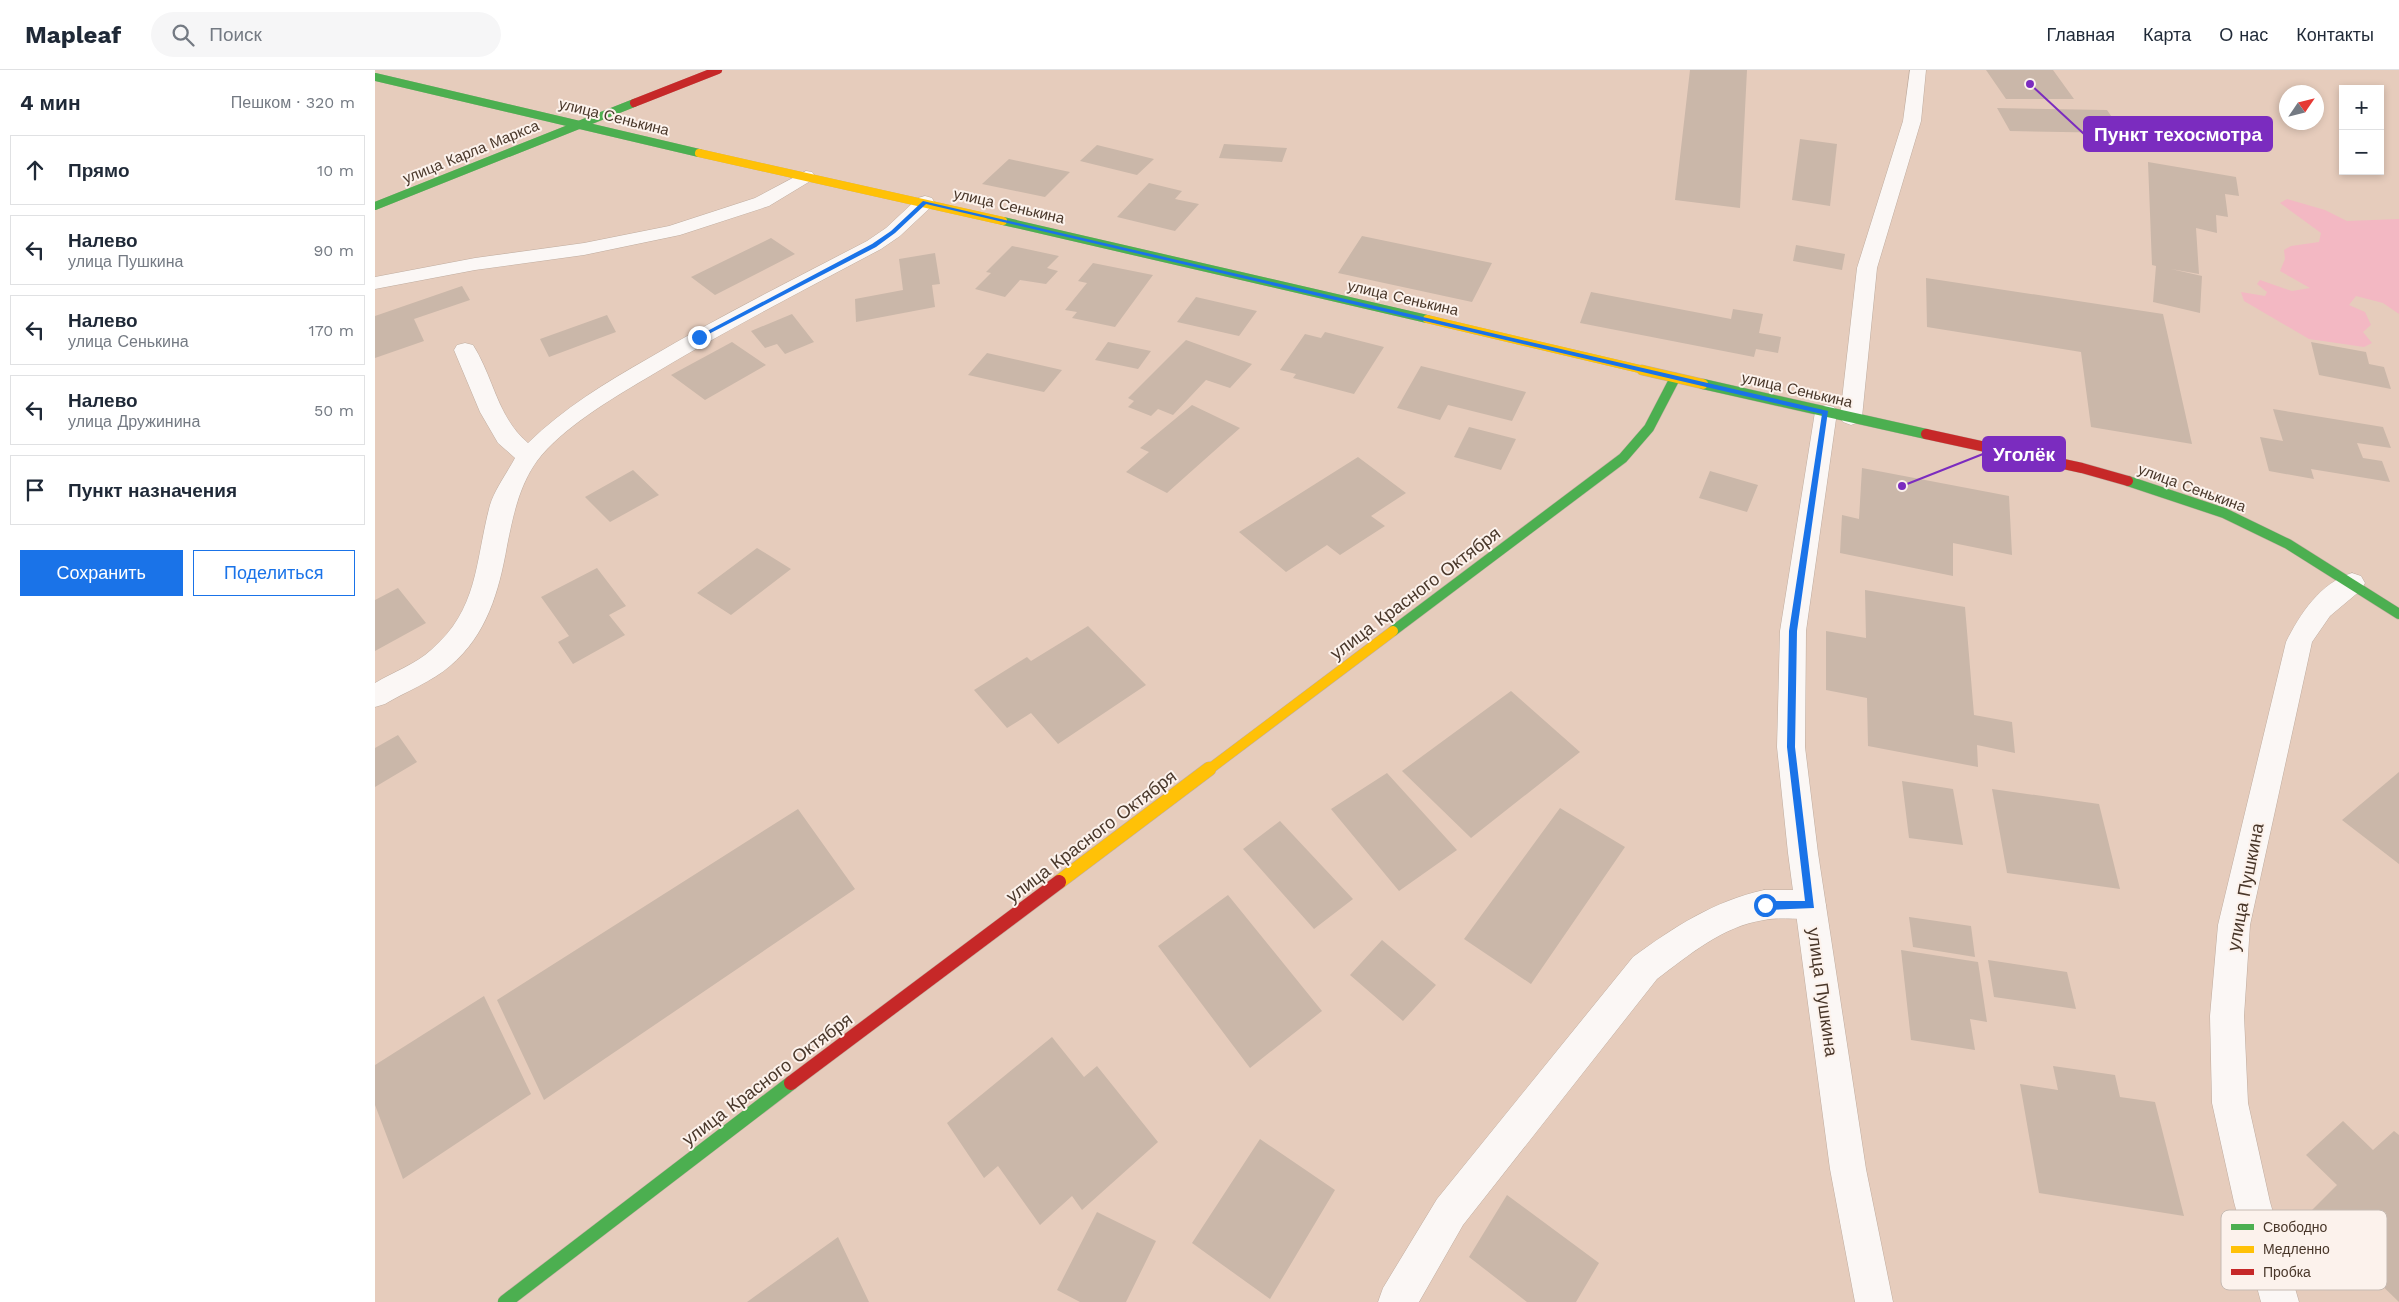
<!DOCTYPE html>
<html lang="ru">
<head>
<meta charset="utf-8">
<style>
	:root { --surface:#fff; --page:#f6f6f7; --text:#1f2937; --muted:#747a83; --line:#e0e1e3; --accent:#1a73e8 }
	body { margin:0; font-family:"Work Sans",sans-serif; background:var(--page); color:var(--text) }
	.controls { position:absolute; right:15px; top:15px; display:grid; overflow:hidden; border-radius:0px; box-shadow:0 2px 8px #0003 }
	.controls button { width:45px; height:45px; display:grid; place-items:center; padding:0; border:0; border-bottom:1px solid var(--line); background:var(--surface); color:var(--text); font:25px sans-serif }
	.compass { position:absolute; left:1904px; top:15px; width:45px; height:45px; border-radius:50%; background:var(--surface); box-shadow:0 2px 8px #0003; rotate:55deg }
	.stop { position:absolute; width:15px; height:15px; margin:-11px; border:4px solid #1a73e8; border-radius:50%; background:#fff }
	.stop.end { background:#1a73e8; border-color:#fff; box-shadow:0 1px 5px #0008 }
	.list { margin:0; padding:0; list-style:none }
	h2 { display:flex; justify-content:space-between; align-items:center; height:65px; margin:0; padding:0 20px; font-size:21px }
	h2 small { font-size:16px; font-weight:400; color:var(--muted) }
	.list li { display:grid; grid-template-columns:32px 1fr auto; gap:15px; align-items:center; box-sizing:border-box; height:70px; margin:0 10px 10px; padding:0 10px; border:1px solid var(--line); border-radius:0px }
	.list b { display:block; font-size:19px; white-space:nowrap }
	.list p { margin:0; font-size:16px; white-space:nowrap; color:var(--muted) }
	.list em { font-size:16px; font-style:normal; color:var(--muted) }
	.actions { display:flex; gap:10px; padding:15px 20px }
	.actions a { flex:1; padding:11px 0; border:1px solid var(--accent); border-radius:0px; text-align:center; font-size:18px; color:var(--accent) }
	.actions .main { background:var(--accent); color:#fff }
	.icon { flex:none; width:28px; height:28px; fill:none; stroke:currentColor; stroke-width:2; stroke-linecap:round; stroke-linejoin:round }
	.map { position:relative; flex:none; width:2024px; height:1232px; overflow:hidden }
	header { display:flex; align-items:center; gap:30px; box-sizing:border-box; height:70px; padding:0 25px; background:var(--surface); border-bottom:1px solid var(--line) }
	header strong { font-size:24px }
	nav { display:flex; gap:28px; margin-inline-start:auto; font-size:18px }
	.search { width:350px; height:45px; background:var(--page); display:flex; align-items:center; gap:12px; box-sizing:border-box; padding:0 18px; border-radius:28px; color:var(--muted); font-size:19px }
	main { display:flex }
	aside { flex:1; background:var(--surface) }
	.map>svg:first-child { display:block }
</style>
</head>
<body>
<header>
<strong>Mapleaf</strong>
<div class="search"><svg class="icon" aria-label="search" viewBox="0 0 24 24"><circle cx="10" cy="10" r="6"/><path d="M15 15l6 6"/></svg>Поиск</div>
<nav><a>Главная</a><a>Карта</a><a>О нас</a><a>Контакты</a></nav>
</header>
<main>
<aside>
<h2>4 мин<small>Пешком · 320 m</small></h2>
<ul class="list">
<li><svg class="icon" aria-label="ahead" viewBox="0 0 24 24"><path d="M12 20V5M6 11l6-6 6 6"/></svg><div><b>Прямо</b></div><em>10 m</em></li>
<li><svg class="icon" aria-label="left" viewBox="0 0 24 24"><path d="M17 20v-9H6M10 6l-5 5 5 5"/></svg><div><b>Налево</b><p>улица Пушкина</p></div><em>90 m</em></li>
<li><svg class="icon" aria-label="left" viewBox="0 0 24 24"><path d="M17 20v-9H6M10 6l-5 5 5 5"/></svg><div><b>Налево</b><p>улица Сенькина</p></div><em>170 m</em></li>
<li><svg class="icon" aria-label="left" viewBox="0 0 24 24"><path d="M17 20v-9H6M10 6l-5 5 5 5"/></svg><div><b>Налево</b><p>улица Дружинина</p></div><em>50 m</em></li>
<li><svg class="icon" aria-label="arrive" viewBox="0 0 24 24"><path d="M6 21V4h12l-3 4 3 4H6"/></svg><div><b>Пункт назначения</b></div></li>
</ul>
<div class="actions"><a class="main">Сохранить</a><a>Поделиться</a></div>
</aside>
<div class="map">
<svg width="2024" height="1232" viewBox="0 0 2024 1232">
	<rect width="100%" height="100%" fill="#e6ccbc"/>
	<path fill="#f3b8c3" d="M1912,129L1950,140L1972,151L2024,149V244L2008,233L1981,226L1974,235L1990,242L1996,255L1988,262L1997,273L1989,277L1934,269L1869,231L1866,222L1890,226L1892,222L1882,214L1885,210L1917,221L1935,218L1905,201L1910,189L1909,180L1916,176L1944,172L1946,163L1905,133Z"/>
	<path fill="#cab7a9" d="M1315,0H1372L1365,138L1300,130Z
		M1611,0H1678L1699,29H1631Z
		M1622,38L1732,40L1748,63L1635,61Z
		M1425,69L1462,74L1455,136L1417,130Z
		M849,74L912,78L907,92L844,88Z
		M722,75L779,89L762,105L705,91Z
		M634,89L695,102L670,127L607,114Z
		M1773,92L1861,107L1864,126L1850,124L1853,147L1841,145L1842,163L1821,158L1824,204L1796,199L1827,206L1825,243L1778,232L1781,196L1777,195Z
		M774,113L807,121L800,129L824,134L800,161L742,147Z
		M987,166L1117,193L1097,232L963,203Z
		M396,168L420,184L340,225L316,207Z
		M1421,175L1470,184L1467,200L1418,191Z
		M637,176L684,186L672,198L683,201L671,214L645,210L630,227L600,219L616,203L611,202Z
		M560,183L565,214L557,215L560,237L481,252L480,229L528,220L524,189Z
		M718,193L778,205L740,257L697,248L702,242L690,240L712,213L703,211Z
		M1551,208L1788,244L1817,374L1716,357L1706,282L1552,257Z
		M87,216L95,230L39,249L49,271L0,288V246Z
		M1216,222L1356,249L1358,239L1388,244L1384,263L1406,267L1403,283L1381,279L1379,287L1205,253Z
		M821,227L882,241L864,266L802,252Z
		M417,244L439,272L410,284L402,274L390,278L376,261Z
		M232,245L241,262L174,287L165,269Z
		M950,262L1009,277L979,324L918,308L921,304L905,300L930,264L946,268Z
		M811,270L877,294L855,318L831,310L798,345L783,339L776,346L753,337L759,331L753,328Z
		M357,272L391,295L330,330L296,305Z
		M733,272L776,281L763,299L720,290Z
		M1936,272L1991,282L1994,294L2009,297L2016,319L1944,305Z
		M612,283L687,300L669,322L593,305Z
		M1046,296L1151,322L1137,351L1073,335L1065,350L1022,338Z
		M817,335L865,358L792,423L751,402L774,382L765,378Z
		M1898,339L2008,357L2016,378L1982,373L1988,388L2007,391L2015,412L1936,399L1939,409L1894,401L1885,367L1908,371Z
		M1094,357L1141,369L1126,400L1079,387Z
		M983,387L1031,423L996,446L1010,456L965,485L952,475L911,502L864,462Z
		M1487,398L1634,426L1637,485L1578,473V506L1465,483L1467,445L1484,449Z
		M258,400L284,425L235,452L210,427Z
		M1335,401L1383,415L1372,442L1324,428Z
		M382,478L416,499L356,545L322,523Z
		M222,498L251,536L234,545L250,565L198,594L183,572L194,566L166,527Z
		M23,518L51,553L0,581V530Z
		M1490,520L1590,537L1599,645L1637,652L1640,683L1602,675L1603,697L1493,676L1492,628L1451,620V561L1491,568Z
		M713,556L771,615L683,674L656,643L632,658L599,620L652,587L656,591Z
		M1136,621L1205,682L1096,768L1027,701Z
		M23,665L42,692L0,717V678Z
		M2024,702V794L1967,750Z
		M1012,703L1082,780L1024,821L956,739Z
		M1527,711L1578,719L1588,775L1534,768Z
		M1617,719L1724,734L1745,819L1632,803Z
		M1185,738L1250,777L1156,914L1089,869Z
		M423,739L480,819L169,1030L122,930Z
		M905,751L978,829L939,859L868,779Z
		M853,825L947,941L875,998L783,876Z
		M1534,847L1596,856L1600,887L1538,877Z
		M1007,870L1061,915L1028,951L975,905Z
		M1526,880L1603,892L1612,952L1595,949L1600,980L1536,970Z
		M1613,890L1692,902L1701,939L1619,927Z
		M109,926L156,1024L28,1109L0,1035V995Z
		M677,967L709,1007L722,996L783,1072L707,1140L697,1126L665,1155L623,1096L609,1108L572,1053Z
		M1678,996L1740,1005L1745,1027L1780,1032L1809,1146L1664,1123L1645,1014L1683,1020Z
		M1968,1051L1998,1080L2019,1061L2024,1065V1232L1933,1144L1962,1115L1931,1085Z
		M885,1069L960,1120L895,1229L817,1173Z
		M1132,1125L1224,1193L1201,1232H1152L1094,1187Z
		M722,1142L781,1171L751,1232H705L682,1220Z
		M463,1167L494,1232H372Z"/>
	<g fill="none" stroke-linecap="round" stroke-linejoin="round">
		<defs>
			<path id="lane" d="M1535,0H1551L1546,51L1502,198L1487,347L1484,352L1476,355L1468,352L1465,347L1482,198L1528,51Z
				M1389,820H1435L1446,825L1451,835L1446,845C1427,852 1408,846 1389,850C1348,856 1314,885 1282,909L1088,1155L1044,1232H1003L1008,1218L1062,1129L1258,887C1299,857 1339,831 1389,820Z"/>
			<path id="street" d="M431,101L437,102L440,106L437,110L394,136L305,165L209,185L100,200L0,219V207L100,188L209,173L294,156L380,128Z
				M550,126L557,128L559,132L557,136L525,166L506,179C427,221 347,262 270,309C236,329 186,359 162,391C144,416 138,446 132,476C124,521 112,565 75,596C58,611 30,622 10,634L0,637V613C18,602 41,594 56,580C104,539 100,491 115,435C120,419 132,403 140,388L123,373L105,342L79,280L82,275L90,273L98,275C119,308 122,347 153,373C189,338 230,313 274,288C345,246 419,209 492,171L511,158L543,128Z
				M1451,335L1459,337L1462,342L1431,561L1430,677L1443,783L1491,1099L1518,1232H1480L1455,1099L1413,783L1402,677L1405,561L1440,342L1443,337Z
				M1977,503L1986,506L1990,513L1986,520L1955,546L1937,572L1875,855L1869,946L1873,1033L1895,1132L1924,1232H1886L1859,1132L1837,1033L1835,946L1843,855L1911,572C1925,544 1945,513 1977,503Z"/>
			<path id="fast-far2" d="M0,7L324,83
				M0,136L259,33
				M628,151L1052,249"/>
			<path id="fast-far1" d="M1328,314L1551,364
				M1753,411L1849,443L1913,474L2024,544
				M1018,561L1248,388L1274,358L1300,308"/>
			<path id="fast" d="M130,1232L416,1013"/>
			<path id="slow-far2" d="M324,83L628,151
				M1052,249L1273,301"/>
			<path id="slow-far1" d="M1267,300L1328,314
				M832,701L1018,561"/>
			<path id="slow" d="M684,812L834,699"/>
			<path id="jam-far2" d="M259,33L343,0"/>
			<path id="jam-far1" d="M1551,364L1707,398L1753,411"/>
			<path id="jam" d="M416,1013L684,812"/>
		</defs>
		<use href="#lane" stroke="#bfac9f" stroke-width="1"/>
		<use href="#street" stroke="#bfac9f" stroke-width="1"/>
		<use href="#fast-far2" stroke="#bfac9f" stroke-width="8"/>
		<use href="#fast-far1" stroke="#bfac9f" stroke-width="11"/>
		<use href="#fast" stroke="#bfac9f" stroke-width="15"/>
		<use href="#slow-far2" stroke="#bfac9f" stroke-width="8"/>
		<use href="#slow-far1" stroke="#bfac9f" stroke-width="11"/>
		<use href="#slow" stroke="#bfac9f" stroke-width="15"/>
		<use href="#jam-far2" stroke="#bfac9f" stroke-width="8"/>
		<use href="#jam-far1" stroke="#bfac9f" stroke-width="11"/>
		<use href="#jam" stroke="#bfac9f" stroke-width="15"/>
		<use href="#lane" fill="#fbf7f5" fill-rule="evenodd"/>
		<use href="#street" fill="#fbf7f5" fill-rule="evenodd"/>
		<use href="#fast-far2" stroke="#4caf50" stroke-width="8"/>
		<use href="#fast-far1" stroke="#4caf50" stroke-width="10"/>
		<use href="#fast" stroke="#4caf50" stroke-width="14"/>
		<use href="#slow-far2" stroke="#ffc107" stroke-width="8"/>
		<use href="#slow-far1" stroke="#ffc107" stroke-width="10"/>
		<use href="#slow" stroke="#ffc107" stroke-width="14"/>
		<use href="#jam-far2" stroke="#c62828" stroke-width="8"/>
		<use href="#jam-far1" stroke="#c62828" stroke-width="10"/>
		<use href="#jam" stroke="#c62828" stroke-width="14"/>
	</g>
	<path fill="#1a73e8" d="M548,131L1453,341L1422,561L1420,677L1439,838L1390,840L1385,835L1390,831H1430L1412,677L1414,561L1447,344L551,134L520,163L501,177L326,268L321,267L497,174L516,161Z"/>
	<g text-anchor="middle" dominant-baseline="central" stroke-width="4" stroke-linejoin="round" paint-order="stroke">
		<g font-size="15" fill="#49372a" stroke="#fcf2ec">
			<text transform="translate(239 47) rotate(14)">улица Сенькина</text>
			<text transform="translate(96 82) rotate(-22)">улица Карла Маркса</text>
			<text transform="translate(634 136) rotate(13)">улица Сенькина</text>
			<text transform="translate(1028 228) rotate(13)">улица Сенькина</text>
			<text transform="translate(1422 320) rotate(13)">улица Сенькина</text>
			<text transform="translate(1817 418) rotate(20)">улица Сенькина</text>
		</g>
		<g font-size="18" fill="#49372a" stroke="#fcf2ec">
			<text transform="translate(1040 523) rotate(-37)">улица Красного Октября</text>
			<text transform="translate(716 766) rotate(-37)">улица Красного Октября</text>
			<text transform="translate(1870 817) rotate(-79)">улица Пушкина</text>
			<text transform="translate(1448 922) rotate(82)">улица Пушкина</text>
			<text transform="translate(392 1009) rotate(-37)">улица Красного Октября</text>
		</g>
	</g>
	<rect x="1846" y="1140" width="166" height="80" rx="8" fill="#fcf2ec" stroke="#c6bab2" stroke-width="1"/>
	<rect x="1856" y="1154" width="23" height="6" fill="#4caf50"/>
	<rect x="1856" y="1176" width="23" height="7" fill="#ffc107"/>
	<rect x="1856" y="1199" width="23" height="6" fill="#c62828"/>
	<g font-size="14" fill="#49372a">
		<text x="1888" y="1162">Свободно</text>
		<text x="1888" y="1184">Медленно</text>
		<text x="1888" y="1207">Пробка</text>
	</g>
	<path fill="none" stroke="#7b2cbf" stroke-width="2" d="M1655 14L1709 64M1527 416L1608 384"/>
	<g fill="#7b2cbf" stroke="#fcf2ec" stroke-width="2">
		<circle cx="1655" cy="14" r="5"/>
		<circle cx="1527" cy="416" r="5"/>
	</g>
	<g fill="#7b2cbf" stroke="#7b2cbf" stroke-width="2">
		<rect x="1709" y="47" width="188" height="34" rx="5"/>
		<rect x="1608" y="367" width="82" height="34" rx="5"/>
	</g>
	<g font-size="19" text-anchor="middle" font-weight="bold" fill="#fff">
		<text x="1803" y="71">Пункт техосмотра</text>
		<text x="1649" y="391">Уголёк</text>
	</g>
</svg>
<div class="controls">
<button>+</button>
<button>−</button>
</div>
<svg class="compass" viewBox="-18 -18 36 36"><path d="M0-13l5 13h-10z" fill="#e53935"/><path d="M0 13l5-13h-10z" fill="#747a83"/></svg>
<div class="stop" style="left:1390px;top:835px"></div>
<div class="stop end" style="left:324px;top:267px"></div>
</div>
</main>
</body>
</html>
